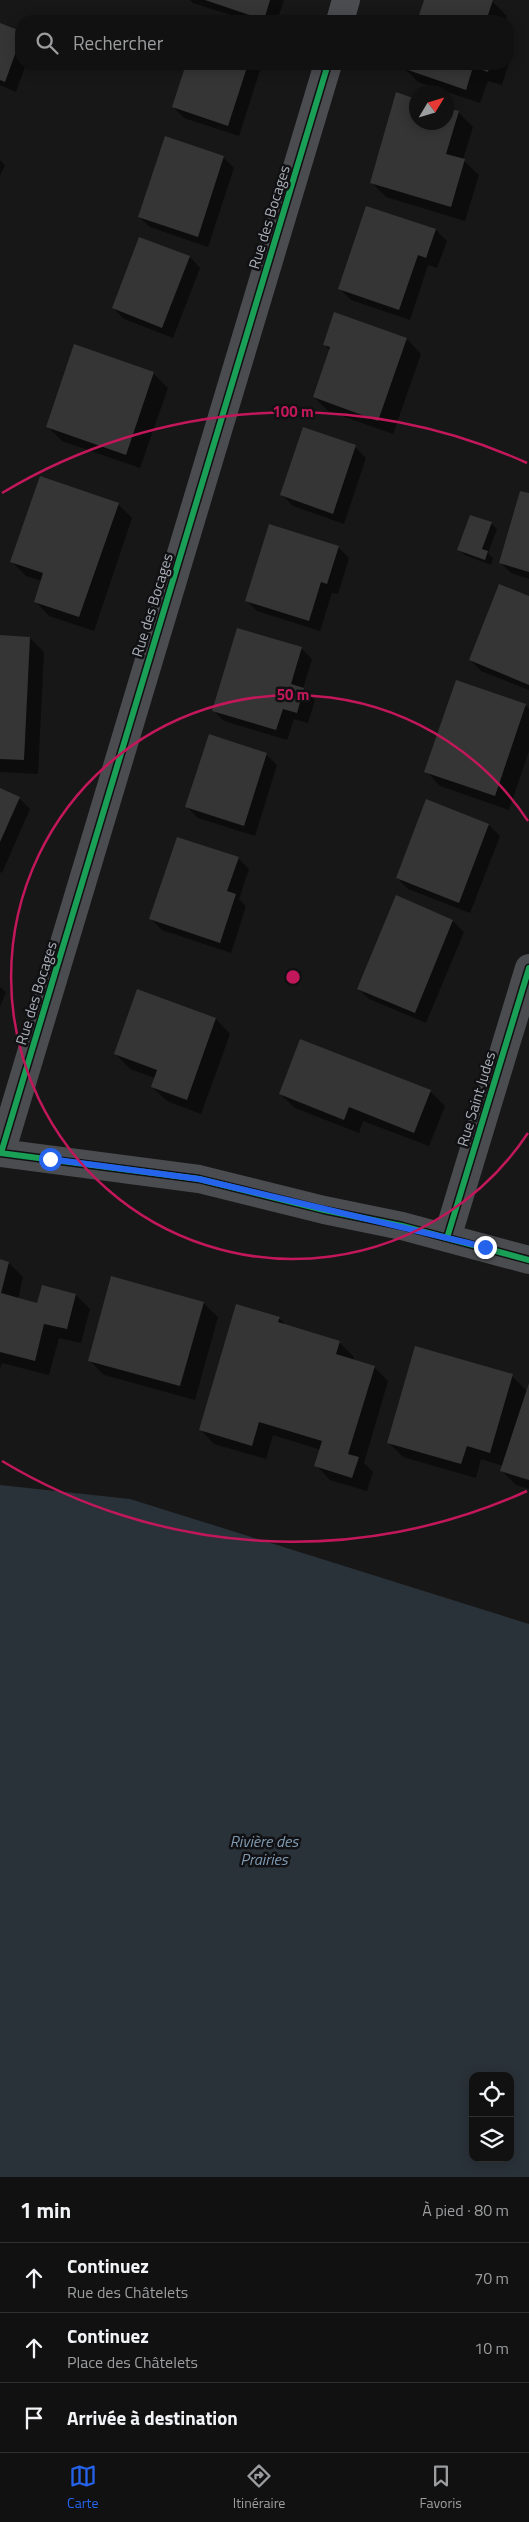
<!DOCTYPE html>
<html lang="fr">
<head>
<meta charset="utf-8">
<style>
	:root { --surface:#111; --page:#1e1f1f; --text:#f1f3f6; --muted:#9c9d9f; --line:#303131; --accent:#2563eb }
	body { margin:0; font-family:"Titillium Web",sans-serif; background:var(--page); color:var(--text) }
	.controls { position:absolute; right:15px; bottom:15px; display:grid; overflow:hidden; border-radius:10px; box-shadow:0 2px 12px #0003 }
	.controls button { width:45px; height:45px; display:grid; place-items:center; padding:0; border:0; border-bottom:1px solid var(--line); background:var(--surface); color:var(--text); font:25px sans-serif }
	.compass { position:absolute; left:409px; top:85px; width:45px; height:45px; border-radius:50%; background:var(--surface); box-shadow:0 2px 12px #0003; rotate:52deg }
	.stop { position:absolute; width:15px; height:15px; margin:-11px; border:4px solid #2563eb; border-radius:50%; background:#fff }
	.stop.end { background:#2563eb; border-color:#fff; box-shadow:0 1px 5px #0008 }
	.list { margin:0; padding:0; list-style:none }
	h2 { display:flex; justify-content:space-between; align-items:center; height:65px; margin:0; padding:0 20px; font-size:21px }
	h2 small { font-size:16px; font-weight:400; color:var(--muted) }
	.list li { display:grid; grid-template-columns:32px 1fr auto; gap:15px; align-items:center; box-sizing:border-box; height:70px; padding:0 20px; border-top:1px solid var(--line) }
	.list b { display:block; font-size:19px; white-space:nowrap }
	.list p { margin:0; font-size:16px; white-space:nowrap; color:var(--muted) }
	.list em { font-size:16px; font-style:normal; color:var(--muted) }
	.icon { flex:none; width:28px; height:28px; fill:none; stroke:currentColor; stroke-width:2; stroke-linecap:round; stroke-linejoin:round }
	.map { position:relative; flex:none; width:529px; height:2177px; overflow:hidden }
	.search { position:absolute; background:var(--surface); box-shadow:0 2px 12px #0003; left:15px; right:15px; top:15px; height:55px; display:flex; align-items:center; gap:12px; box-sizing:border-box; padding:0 18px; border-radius:20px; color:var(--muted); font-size:19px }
	.sheet { height:275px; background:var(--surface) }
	nav { display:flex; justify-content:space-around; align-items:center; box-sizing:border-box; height:70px; border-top:1px solid var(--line); background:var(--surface); font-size:14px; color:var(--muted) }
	nav a { display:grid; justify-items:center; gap:2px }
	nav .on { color:var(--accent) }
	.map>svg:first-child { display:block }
</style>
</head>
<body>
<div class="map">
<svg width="529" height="2177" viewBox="0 0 529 2177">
	<rect width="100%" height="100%" fill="#171717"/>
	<path fill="#2a3239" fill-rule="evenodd" d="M0,1485L130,1499L529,1624V2177H0ZM473,2076H510V2158H473Z"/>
	<path fill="#0007" d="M190,0H284L277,21H249L193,3Z
		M425,0H488L493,2L507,16L505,21H419Z
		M0,24L21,33V64H26L16,92L0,85Z
		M508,56L510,59L502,85L488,81L480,103L418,82L404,68L405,64H508Z
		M188,64H262L239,136L184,118L173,107Z
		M397,94L416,100V122H446L458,112L473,127L463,160L479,175L465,221L386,197L371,182Z
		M165,138L224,158L234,168L208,247L150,227L139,217Z
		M0,160L5,165L0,176Z
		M367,207L436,230L447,241L437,268L428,265L410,320L351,300L340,289Z
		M190,257L200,268L173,338L124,319L113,308Z
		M335,313L407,339L421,354L393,434L328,411L314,397L330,351L324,344Z
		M153,373L168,388L140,468L62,441L47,426Z
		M355,447L366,458L344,524L293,506L282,495Z
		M529,495V579L511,573L500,562Z
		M118,504L132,518L94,631L49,616L35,601L42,581L26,576L12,562Z
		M491,523L497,529L488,553L493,558L491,565L465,555L459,550Z
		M338,547L349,558L338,594L332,593L320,631L257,611L246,600Z
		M529,597V690L481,671L470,660Z
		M0,636L30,638L44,652L38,774L0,772Z
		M301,648L312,659L303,689L315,700L308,723L294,719L287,740L224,721L213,710Z
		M525,705L529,709V751L509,810L440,786L426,771Z
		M266,754L277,765L255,836L198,818L187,807Z
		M0,790L19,798L30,809L2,873L0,872Z
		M427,801L489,825L500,836L470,913L408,889L397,878Z
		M238,858L249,869L239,899L246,906L231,953L162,930L151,919Z
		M397,897L453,921L464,932L426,1023L369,999L358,988Z
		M0,987L6,992L0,1007Z
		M138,991L216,1019L230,1034L201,1114L167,1101L152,1087L155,1078L130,1069L116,1054Z
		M430,1091L445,1106L429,1146L363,1121L359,1133L295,1108L280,1094Z
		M0,1261L9,1263L23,1277L18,1299L38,1305L76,1295L90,1309L81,1343L59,1338L49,1375L2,1363L0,1369Z
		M203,1303L218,1317L195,1400L104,1375L89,1360Z
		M279,1318L288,1327L339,1342L354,1357L353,1360L374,1367L388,1381L364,1463L373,1472L367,1491L330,1480L316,1465L321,1450L273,1435L266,1459L214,1444L200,1429Z
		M512,1376L527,1391L529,1386V1489L516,1485L501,1470L503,1466L481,1459L476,1478L403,1457L388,1442Z"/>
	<path fill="#353536" d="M205,0H270L264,20Z
		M424,0H493L486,21H417Z
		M0,23L21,31V38L5,82L0,80Z
		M186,64H248L228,126L172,107Z
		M404,64H490L488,72L473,67L466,90L402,68Z
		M396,92L416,99V122H446V108L459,111L446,154L465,159L451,207L370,183Z
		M165,136L224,156L198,237L138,217Z
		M366,206L436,229L426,258L418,255L399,310L338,289Z
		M139,237L190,256L162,328L112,308Z
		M334,312L407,338L378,421L313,397L330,347L323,345Z
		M74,344L154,372L126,455L46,427Z
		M303,427L356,445L333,514L280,495Z
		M40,476L119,503L79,617L34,602L43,573L10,562Z
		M520,491L529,493V572L499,563Z
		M470,515L492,522L482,549L488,551L485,560L457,550Z
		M269,524L339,546L327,584L321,582L309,621L245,601Z
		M499,584L529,596V685L469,660Z
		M237,628L302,647L291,684L304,688L297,713L283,709L276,730L212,711Z
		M0,635L30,637L24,760L0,759Z
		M456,680L526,704L495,796L424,772Z
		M209,734L267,753L244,826L185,807Z
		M0,788L20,797L0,842Z
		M426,799L489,824L459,903L396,878Z
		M177,837L239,857L227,891L236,894L220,943L149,919Z
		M396,895L453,920L415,1013L357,989Z
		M137,989L216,1018L187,1100L151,1087L157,1070L114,1054Z
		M300,1039L431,1090L414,1133L349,1107L344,1120L279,1094Z
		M0,1259L9,1262L1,1293L37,1303L42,1285L76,1294L67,1329L44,1324L35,1361L0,1352Z
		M111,1276L204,1302L180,1386L88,1361Z
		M236,1304L280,1317L278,1322L340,1341L336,1354L375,1366L348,1454L359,1457L352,1478L314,1466L322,1441L259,1422L252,1446L199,1430Z
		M415,1346L513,1374L490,1453L467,1446L461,1464L387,1443Z
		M529,1383V1480L500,1471Z"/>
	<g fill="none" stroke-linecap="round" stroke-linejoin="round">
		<path stroke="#4b4c50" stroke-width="28" d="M340,21L346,0
			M0,1153L199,1179L324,1210L402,1226L529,1260
			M1,1153L328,64
			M447,1238L529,968"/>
		<defs>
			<path id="cycleway" d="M0,1153L199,1179L324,1210L402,1226L529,1260
				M1,1153L328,64
				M447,1238L529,968"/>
		</defs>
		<use href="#cycleway" stroke="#111113" stroke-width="9"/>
		<use href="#cycleway" stroke="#1a9f57" stroke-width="6"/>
	</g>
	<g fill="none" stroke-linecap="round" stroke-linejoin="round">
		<path stroke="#2563eb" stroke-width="6" d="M50,1159L199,1179L485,1247"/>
	</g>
	<g fill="none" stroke="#c2185b" stroke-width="2.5">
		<path d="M528 1133A282 282 0 1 1 528 821"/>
		<path d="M527 1491A565 565 0 0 1 2 1461M2 493A565 565 0 0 1 527 463"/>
	</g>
	<g text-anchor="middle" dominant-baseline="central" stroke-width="5" stroke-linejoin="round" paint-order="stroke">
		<g font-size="15" fill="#a8adb8" stroke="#111113">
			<text transform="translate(269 217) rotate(-73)">Rue des Bocages</text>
			<text transform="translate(152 605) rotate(-73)">Rue des Bocages</text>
			<text transform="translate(36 993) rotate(-73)">Rue des Bocages</text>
			<text transform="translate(476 1099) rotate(-73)">Rue Saint Judes</text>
		</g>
		<g font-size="16" font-style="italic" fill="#7f9bb3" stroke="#111113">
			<text x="264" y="1841">Rivière des<tspan x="264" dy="18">Prairies</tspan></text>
		</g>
	</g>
	<circle cx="293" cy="977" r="8" fill="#c2185b" stroke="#111113" stroke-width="2.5"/>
	<g font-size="15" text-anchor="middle" font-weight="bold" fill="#c2185b" stroke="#111113" stroke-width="5" stroke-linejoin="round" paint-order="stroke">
		<text x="293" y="417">100 m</text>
		<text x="293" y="700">50 m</text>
	</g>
</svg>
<div class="controls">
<button><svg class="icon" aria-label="locate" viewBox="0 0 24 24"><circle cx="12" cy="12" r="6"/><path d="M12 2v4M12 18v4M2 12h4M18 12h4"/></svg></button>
<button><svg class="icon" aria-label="layers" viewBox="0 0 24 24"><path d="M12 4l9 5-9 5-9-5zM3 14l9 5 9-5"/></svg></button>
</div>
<svg class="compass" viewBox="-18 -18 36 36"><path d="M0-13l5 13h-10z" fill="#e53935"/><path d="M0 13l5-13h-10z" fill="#9c9d9f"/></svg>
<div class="stop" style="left:50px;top:1159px"></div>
<div class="stop end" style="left:485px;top:1247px"></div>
<div class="search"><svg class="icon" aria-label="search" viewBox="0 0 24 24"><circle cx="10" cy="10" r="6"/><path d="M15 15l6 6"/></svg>Rechercher</div>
</div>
<section class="sheet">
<h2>1 min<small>À pied · 80 m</small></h2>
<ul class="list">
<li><svg class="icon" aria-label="ahead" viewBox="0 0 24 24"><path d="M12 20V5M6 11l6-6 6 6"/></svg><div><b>Continuez</b><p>Rue des Châtelets</p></div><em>70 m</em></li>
<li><svg class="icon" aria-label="ahead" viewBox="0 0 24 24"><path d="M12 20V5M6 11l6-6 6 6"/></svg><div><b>Continuez</b><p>Place des Châtelets</p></div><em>10 m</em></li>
<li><svg class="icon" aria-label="arrive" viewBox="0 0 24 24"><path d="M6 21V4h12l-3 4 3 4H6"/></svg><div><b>Arrivée à destination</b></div></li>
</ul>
</section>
<nav>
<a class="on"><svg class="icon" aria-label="map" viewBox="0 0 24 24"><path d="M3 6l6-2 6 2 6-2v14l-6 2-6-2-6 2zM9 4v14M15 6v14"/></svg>Carte</a>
<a><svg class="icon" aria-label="directions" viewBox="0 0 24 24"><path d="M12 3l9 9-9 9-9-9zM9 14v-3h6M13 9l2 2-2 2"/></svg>Itinéraire</a>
<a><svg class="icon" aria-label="saved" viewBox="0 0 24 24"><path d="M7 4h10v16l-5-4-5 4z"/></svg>Favoris</a>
</nav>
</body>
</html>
